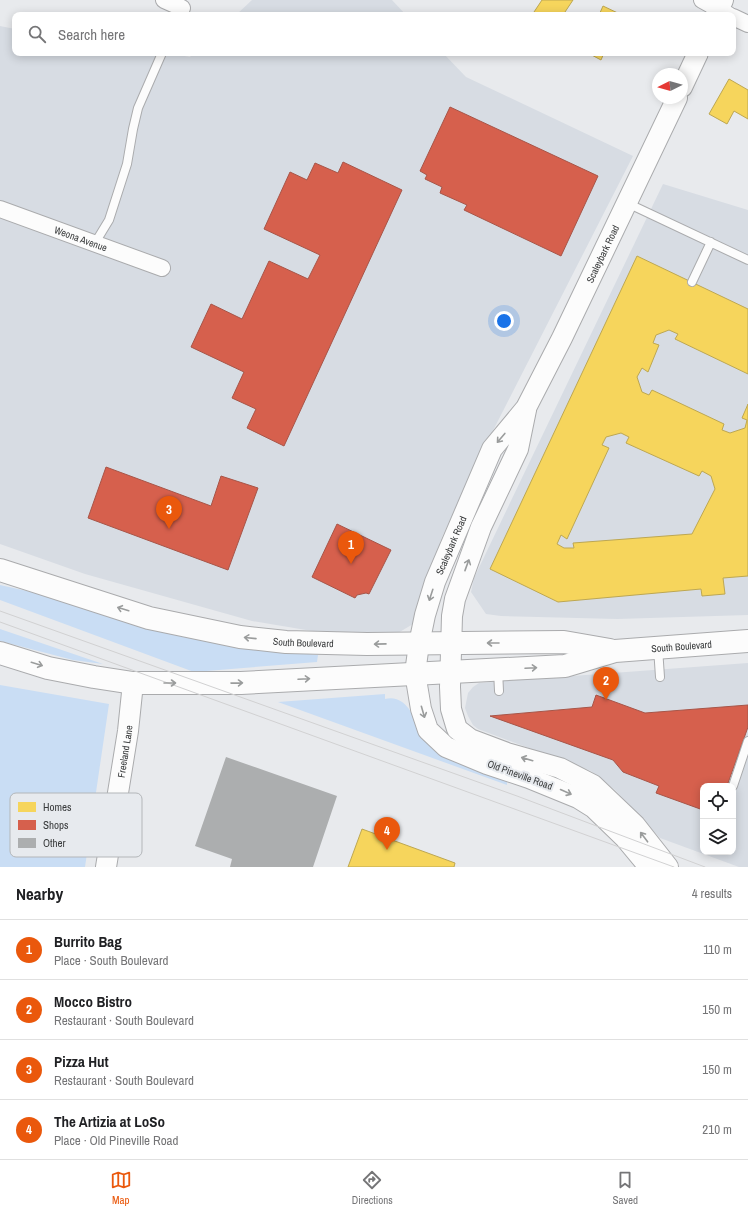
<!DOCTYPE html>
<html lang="en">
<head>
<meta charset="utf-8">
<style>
	:root { --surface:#fff; --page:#f2f2f2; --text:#202124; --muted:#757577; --line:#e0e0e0; --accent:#ea580c }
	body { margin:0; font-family:"Archivo Narrow",sans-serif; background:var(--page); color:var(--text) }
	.controls { position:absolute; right:12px; bottom:12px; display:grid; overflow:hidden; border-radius:8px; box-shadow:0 2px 10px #0003 }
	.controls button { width:36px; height:36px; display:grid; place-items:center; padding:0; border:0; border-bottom:1px solid var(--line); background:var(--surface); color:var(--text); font:20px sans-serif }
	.compass { position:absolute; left:652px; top:68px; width:36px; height:36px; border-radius:50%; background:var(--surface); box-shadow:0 2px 10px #0003; rotate:265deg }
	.you { position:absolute; left:504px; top:321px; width:14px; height:14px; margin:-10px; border:3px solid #fff; border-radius:50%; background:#1a73e8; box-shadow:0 0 0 6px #1a73e833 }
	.badge { display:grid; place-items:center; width:26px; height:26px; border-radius:50%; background:var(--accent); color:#fff; font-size:13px; font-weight:700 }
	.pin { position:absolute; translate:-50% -33px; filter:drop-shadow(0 1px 2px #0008) }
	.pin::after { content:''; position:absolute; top:21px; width:14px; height:12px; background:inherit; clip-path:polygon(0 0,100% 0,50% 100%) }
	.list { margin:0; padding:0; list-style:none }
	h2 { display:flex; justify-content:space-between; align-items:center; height:52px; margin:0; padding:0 16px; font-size:17px }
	h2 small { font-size:13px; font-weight:400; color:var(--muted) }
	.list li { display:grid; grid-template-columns:26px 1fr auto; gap:12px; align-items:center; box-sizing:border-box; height:60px; padding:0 16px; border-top:1px solid var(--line) }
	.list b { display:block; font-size:15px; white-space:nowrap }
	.list p { margin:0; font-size:13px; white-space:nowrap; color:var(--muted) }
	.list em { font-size:13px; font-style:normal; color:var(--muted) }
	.icon { flex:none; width:22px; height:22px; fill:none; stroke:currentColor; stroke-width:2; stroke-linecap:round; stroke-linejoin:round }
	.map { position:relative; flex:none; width:748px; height:867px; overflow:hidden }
	.search { position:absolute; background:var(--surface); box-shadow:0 2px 10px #0003; left:12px; right:12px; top:12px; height:44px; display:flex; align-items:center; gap:10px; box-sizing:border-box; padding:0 14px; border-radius:8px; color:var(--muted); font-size:15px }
	.sheet { height:292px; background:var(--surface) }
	nav { display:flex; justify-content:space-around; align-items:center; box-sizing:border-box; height:56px; border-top:1px solid var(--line); background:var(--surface); font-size:11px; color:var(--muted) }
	nav a { display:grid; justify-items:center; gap:2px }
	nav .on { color:var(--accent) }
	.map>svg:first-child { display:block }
</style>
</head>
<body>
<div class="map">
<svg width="748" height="867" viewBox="0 0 748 867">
	<rect width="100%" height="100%" fill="#e8eaed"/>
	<path fill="#d7dce3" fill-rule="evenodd" d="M252,0H392L406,15H236Z
		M0,26L15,29V53H168L190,57L193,53H443L466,77L633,156L477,462L442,537L413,624L398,633L367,634L312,631L252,621L85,574L0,544Z
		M663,184L748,210V615L617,619L501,616L486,614L471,592L474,578Z
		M748,663V867H739L660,838L615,790L591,771L478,729L473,725L468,716L465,708L468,693L473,687L479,683ZM703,786H733V852H703Z"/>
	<path fill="#c9ddf4" d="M0,585L54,597L230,646L318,655L317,662L194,672L0,600Z
		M0,629L103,664L73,660L0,641Z
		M0,685L109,704L85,867H0Z
		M385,694V699C396,696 405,702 411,712L417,711L421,725L507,781V785L278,702Z"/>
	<path fill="#f6d55c" stroke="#bda752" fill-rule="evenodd" d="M542,0H573L563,15H532Z
		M603,6L622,15H599Z
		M588,53H604L601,60Z
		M729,79L748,90V119L734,111L727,124L709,114Z
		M637,256L748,309V374L675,339L678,334L669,330L656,335L653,343L659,345L648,372L642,368L637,377L642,392L649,395L652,390L724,424L722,430L730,433L745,428L747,420L742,418L748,404V576L723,578L725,594L702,596L701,589L558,602L490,569ZM621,433L629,437L626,443L699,476L702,471L711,476L715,489L692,534L573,543L574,548H564L557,544L561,535L567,539L609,448L602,445L606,437Z
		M362,829L455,863L454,867H348Z"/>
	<path fill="#d6604d" stroke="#a75548" d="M450,107L598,176L561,256L464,210L467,205L440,193L442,187L425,179L427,175L420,171Z
		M343,162L402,190L284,446L247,428L256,409L232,398L244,372L191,347L211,304L242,319L269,261L308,279L320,255L264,229L290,172L307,180L315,163L338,173Z
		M106,467L211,506L221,476L258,488L228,570L88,518Z
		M337,524L391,550L369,594L366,593L357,595L355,598L312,577Z
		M596,695L645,713L748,705V727L727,786H703V810L656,793L659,786L623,772L613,760L490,716L592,707Z"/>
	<path fill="#acaeaf" d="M226,757L337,796L313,867H230L232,859L195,846Z"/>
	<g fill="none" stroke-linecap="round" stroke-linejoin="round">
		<defs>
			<path id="service" d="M627,203L748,260
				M95,243L109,220L127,164L133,129L138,108L162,53
				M692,282L711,242
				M658,648L660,677
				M498,670L499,691
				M733,786L748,741"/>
			<g id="minor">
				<path d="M164,0L182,8"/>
				<path d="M702,0L729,15"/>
				<path d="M733,17L748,24"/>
				<path id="s1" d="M0,209L162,268"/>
			</g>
			<g id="tertiary">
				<path d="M716,15L723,0"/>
				<path d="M682,87L698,53"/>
				<path d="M526,410L518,449L481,527L455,599L452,616L450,687L451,709L457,729L470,739L507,753L560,768L593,785L635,825L668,867"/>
				<path id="s2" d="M106,867L128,731L133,683"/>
				<path id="s3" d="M649,867L625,838L594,808L578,798L529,778L487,764L446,747L428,730L421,709L415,673L419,644L425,615L435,582L492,449L526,408L562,338L677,98"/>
			</g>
			<g id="secondary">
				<path id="s4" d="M0,570L149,618L240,637L286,642L367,644L564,642L610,650"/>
				<path id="s5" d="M0,653L48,668L94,677L133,683H241L565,666L615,651L748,641"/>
			</g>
		</defs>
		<use href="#service" stroke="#aaabad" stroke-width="10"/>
		<use href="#minor" stroke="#aaabad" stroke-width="18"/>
		<use href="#tertiary" stroke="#aaabad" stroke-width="22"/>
		<use href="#secondary" stroke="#aaabad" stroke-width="24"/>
		<use href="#service" stroke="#fcfcfc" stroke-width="8"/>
		<use href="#minor" stroke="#fcfcfc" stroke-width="16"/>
		<use href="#tertiary" stroke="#fcfcfc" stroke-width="20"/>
		<use href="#secondary" stroke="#fcfcfc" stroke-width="22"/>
		<path stroke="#d1d1d2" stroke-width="1" d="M0,611L517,796L705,867
			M0,622L674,867"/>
	</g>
	<defs><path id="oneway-shaft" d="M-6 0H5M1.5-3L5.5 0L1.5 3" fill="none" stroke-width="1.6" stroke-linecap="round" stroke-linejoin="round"/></defs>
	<g stroke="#9a9c9c">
		<use href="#oneway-shaft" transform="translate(501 438) rotate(130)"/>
		<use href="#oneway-shaft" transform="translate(467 565) rotate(-70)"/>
		<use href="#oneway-shaft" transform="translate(431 595) rotate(108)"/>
		<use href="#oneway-shaft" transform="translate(123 609) rotate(-163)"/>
		<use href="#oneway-shaft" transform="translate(250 638) rotate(-174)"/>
		<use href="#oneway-shaft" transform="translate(493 643) rotate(180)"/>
		<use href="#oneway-shaft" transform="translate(380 644) rotate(179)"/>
		<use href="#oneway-shaft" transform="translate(37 664) rotate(17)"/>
		<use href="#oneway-shaft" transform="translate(531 668) rotate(-3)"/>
		<use href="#oneway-shaft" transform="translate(304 679) rotate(-3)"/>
		<use href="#oneway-shaft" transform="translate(170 683)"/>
		<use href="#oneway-shaft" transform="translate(237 683) rotate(-1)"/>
		<use href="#oneway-shaft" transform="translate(423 712) rotate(74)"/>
		<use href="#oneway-shaft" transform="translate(527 759) rotate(-164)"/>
		<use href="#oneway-shaft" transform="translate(566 792) rotate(24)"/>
		<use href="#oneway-shaft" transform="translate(644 837) rotate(-127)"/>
	</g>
	<g text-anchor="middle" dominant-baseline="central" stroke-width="4" stroke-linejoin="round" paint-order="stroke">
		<g font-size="10" fill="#393b3c" stroke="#e7eaee">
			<text stroke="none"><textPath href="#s1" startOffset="86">Weona Avenue</textPath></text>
			<text stroke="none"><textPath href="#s3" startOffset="788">Scaleybark Road</textPath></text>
			<text stroke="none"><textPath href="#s3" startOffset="458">Scaleybark Road</textPath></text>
			<text stroke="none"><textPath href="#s4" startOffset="313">South Boulevard</textPath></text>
			<text stroke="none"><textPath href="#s5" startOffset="688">South Boulevard</textPath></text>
			<text stroke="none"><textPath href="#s2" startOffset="117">Freeland Lane</textPath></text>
			<text transform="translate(520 775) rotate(20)">Old Pineville Road</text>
		</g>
	</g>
	<rect x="10" y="793" width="132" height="64" rx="6" fill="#e7eaee" stroke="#b3b6b9" stroke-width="1"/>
	<rect x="18" y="802" width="18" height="10" fill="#f6d55c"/>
	<rect x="18" y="820" width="18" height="10" fill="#d6604d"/>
	<rect x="18" y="838" width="18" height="10" fill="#acaeaf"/>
	<g font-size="11" fill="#393b3c">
		<text x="43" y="811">Homes</text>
		<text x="43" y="829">Shops</text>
		<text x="43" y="847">Other</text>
	</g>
</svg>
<div class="controls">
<button><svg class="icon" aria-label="locate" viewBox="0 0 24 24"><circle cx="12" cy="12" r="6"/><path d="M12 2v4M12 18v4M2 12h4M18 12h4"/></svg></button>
<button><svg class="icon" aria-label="layers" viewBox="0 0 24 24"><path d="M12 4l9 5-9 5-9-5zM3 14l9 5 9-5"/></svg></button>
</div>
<svg class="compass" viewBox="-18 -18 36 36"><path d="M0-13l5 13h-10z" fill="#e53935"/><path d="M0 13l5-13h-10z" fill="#757577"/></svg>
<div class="you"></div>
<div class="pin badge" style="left:351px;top:564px">1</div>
<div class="pin badge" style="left:606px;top:700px">2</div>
<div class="pin badge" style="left:169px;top:529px">3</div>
<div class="pin badge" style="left:387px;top:850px">4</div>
<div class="search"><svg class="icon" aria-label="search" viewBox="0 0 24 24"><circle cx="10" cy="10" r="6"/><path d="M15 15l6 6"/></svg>Search here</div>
</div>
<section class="sheet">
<h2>Nearby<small>4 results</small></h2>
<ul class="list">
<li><span class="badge">1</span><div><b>Burrito Bag</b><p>Place · South Boulevard</p></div><em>110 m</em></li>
<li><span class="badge">2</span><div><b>Mocco Bistro</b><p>Restaurant · South Boulevard</p></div><em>150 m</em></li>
<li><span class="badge">3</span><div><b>Pizza Hut</b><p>Restaurant · South Boulevard</p></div><em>150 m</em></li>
<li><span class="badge">4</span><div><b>The Artizia at LoSo</b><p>Place · Old Pineville Road</p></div><em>210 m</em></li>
</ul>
</section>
<nav>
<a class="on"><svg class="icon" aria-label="map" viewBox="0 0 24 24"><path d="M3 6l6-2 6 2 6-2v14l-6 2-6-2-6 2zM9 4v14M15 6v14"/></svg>Map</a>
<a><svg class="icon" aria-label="directions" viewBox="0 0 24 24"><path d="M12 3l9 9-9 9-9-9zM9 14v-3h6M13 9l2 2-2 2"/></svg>Directions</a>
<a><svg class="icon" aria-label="saved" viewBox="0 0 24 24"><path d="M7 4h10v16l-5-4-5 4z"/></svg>Saved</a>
</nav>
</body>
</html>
